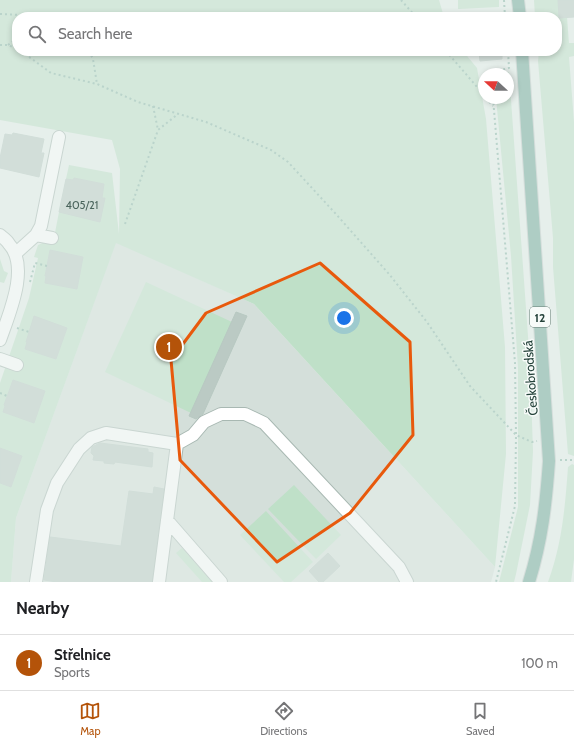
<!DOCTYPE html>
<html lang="en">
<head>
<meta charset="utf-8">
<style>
	:root { --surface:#fff; --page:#f6f6f6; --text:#202124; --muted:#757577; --line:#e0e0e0; --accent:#b45309 }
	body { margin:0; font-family:Cabin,sans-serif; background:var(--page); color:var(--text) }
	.compass { position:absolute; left:478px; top:68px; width:36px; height:36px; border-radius:50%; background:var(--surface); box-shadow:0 2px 6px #0003; rotate:291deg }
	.you { position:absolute; left:344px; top:318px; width:14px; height:14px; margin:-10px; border:3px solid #fff; border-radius:50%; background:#1a73e8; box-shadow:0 0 0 6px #1a73e833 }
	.badge { display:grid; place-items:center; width:26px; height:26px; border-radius:50%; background:var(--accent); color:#fff; font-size:13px; font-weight:700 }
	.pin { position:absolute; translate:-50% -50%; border:2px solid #fff; box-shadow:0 1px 4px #0006 }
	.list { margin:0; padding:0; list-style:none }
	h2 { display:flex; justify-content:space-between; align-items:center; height:52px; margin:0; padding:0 16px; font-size:17px }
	h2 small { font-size:13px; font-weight:400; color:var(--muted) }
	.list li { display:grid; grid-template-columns:26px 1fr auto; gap:12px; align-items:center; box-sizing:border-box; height:56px; padding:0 16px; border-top:1px solid var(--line) }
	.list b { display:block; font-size:15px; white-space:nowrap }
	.list p { margin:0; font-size:13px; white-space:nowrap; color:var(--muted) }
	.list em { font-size:13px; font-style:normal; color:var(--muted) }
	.icon { flex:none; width:22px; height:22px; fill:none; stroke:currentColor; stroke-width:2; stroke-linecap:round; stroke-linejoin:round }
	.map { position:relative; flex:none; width:574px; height:582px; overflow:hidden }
	.search { position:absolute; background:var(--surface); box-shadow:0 2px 6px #0003; left:12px; right:12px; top:12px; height:44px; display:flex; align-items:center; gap:10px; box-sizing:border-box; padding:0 14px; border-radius:16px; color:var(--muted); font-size:15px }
	.sheet { height:108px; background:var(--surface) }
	nav { display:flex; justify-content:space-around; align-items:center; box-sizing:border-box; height:56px; border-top:1px solid var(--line); background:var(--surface); font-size:11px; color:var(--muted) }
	nav a { display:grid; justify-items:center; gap:2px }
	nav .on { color:var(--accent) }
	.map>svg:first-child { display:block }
</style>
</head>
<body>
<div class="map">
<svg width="574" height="582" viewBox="0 0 574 582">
	<rect width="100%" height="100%" fill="#e6efeb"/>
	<path fill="#d4dfda" d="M116,242L254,304L495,567L491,582H11L16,518Z"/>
	<path fill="#bfe0c8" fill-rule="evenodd" d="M0,0H439L444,17H17V51H463L477,68L486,119L505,347L506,454L495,567L254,304L116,243L16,518L11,582H0V483L11,487L16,473L13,472L15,468H18L22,456L0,448V383L29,298L38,258L34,257L38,245L45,242L53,243L59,212L78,216L83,214V218V217L100,222L104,198H102L104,184L74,178L73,180L66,179L69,165L112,173L119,234L120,169L112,140L0,120ZM50,250L83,257L77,289L45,283L46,276H45ZM35,317L67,328L56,359L25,349L27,342H26ZM13,380L45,391L34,423L3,412L5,406L4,405Z
		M458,0H499V7L458,9Z
		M534,0H558L559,18L567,17L569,43H574V56L569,57L574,122V456L568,454L553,267V238L538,61L539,51H557V17H535Z
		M509,72L530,364L533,451L530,505L516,574L514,582H499L518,507V368L511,256L496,98H508V74H501Z
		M0,259L4,271L8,273L4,283L0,282Z
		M146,282L232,322L191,413L105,372Z
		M572,464L574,465V559L571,582H548C562,544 565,508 568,467Z
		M294,485L341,535L316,559L268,509Z
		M266,511L313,562L291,582H284L240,535Z
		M182,548L212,582H202L176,553Z"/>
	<path fill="#bbcac4" stroke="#b8c9c2" d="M558,0H574V17L559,18Z
		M482,51H502V59L480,61L479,52Z
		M13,133L44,139L41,153H44L39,177L0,168V158L5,134L12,135Z
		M74,178L104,184L102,198H105L100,222L59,212L66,179L73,180Z
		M50,250L83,257L77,289L45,283L46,276H45Z
		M236,312L247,316L203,414L196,419L189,416Z
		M34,316L67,328L56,359L25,349L27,342H26Z
		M13,380L45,391L34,423L3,412L5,406L4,405Z
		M100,443L148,449V452L153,453L152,467L115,462L114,464L104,463V461L93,460L94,456L91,453L92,447Z
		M0,448L22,456L11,487L0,483Z
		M154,487L164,489L152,582H57L44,580L50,537L121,546L129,491L153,494Z
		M328,553L340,566L323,582H319L309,571Z"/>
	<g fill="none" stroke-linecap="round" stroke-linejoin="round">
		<defs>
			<path id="minor" d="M0,235C3,238 7,240 9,244C30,267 9,314 0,340
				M36,235L41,226L59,137
				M15,254L36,235L52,238
				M0,359L17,365
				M167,520L221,582
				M36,582L47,510L57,483L79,449L91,438L106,433L177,444L193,435L204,422L221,414H245L264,423L399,567L407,582
				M159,582L177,444"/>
			<path id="major" d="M518,0L520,17
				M522,51L549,461C546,504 542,540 529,582"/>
		</defs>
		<use href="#minor" stroke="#a8b8b2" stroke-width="14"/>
		<use href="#major" stroke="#c2cac8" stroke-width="14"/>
		<path stroke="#86b3a5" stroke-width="2" stroke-dasharray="2 3" stroke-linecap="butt" d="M401,0L416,17
			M504,0L505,17
			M0,14L43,16
			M44,16L70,15L71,17
			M0,45H8L17,49
			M8,45L17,38
			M21,51L51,73L97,84L138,102L206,122L271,150L288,162L335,213L389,274L427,322L470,386L516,435L532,442L537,441
			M89,51L93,59L97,84
			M446,51L484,95
			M491,74L490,73L509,68L508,51
			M486,98L493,106
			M493,98L515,363L516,435L515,506L496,582
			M153,106L158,130
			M125,224L158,130L178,114
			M30,282L35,263L47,266
			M17,328L29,332
			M0,393L7,396
			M560,460H574"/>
		<use href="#minor" stroke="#fff" stroke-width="12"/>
		<use href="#major" stroke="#6aa596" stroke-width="12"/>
	</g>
	<path d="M0 0H574V582H0ZM320,263L410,342L413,435L350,513L277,562L180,460L171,360L206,313Z" fill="#e6efeb" fill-opacity=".55" fill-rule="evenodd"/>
	<path fill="none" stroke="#e8590c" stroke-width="3" stroke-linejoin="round" d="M320,263L410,342L413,435L350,513L277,562L180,460L171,360L206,313Z"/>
	<g text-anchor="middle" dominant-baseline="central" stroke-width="3" stroke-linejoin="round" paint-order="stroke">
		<g font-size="11" fill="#4a645c">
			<text x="82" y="205">405/21</text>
		</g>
		<rect fill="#f7fbf9" stroke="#637a73" stroke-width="1" x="530" y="307" width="20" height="20" rx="3"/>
		<g font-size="12" font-weight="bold" fill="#24423a">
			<text x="540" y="317">12</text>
		</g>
		<g font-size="13" fill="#24423a" stroke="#f7fbf9">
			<text transform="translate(530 378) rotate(-94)">Českobrodská</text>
		</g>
	</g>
</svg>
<svg class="compass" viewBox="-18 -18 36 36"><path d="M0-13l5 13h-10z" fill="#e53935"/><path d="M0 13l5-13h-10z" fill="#757577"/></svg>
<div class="you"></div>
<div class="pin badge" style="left:169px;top:347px">1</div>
<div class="search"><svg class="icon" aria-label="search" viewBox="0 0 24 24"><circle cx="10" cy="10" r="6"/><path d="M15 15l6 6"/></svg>Search here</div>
</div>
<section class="sheet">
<h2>Nearby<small></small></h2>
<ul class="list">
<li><span class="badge">1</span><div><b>Střelnice</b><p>Sports</p></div><em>100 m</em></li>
</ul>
</section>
<nav>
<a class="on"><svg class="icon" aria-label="map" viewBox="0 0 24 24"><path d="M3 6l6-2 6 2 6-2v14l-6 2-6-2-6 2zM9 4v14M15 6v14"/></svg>Map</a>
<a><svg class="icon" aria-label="directions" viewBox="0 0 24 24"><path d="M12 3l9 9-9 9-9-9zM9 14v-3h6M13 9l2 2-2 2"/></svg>Directions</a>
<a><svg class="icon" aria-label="saved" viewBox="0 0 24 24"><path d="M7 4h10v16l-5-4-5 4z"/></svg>Saved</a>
</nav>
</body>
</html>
